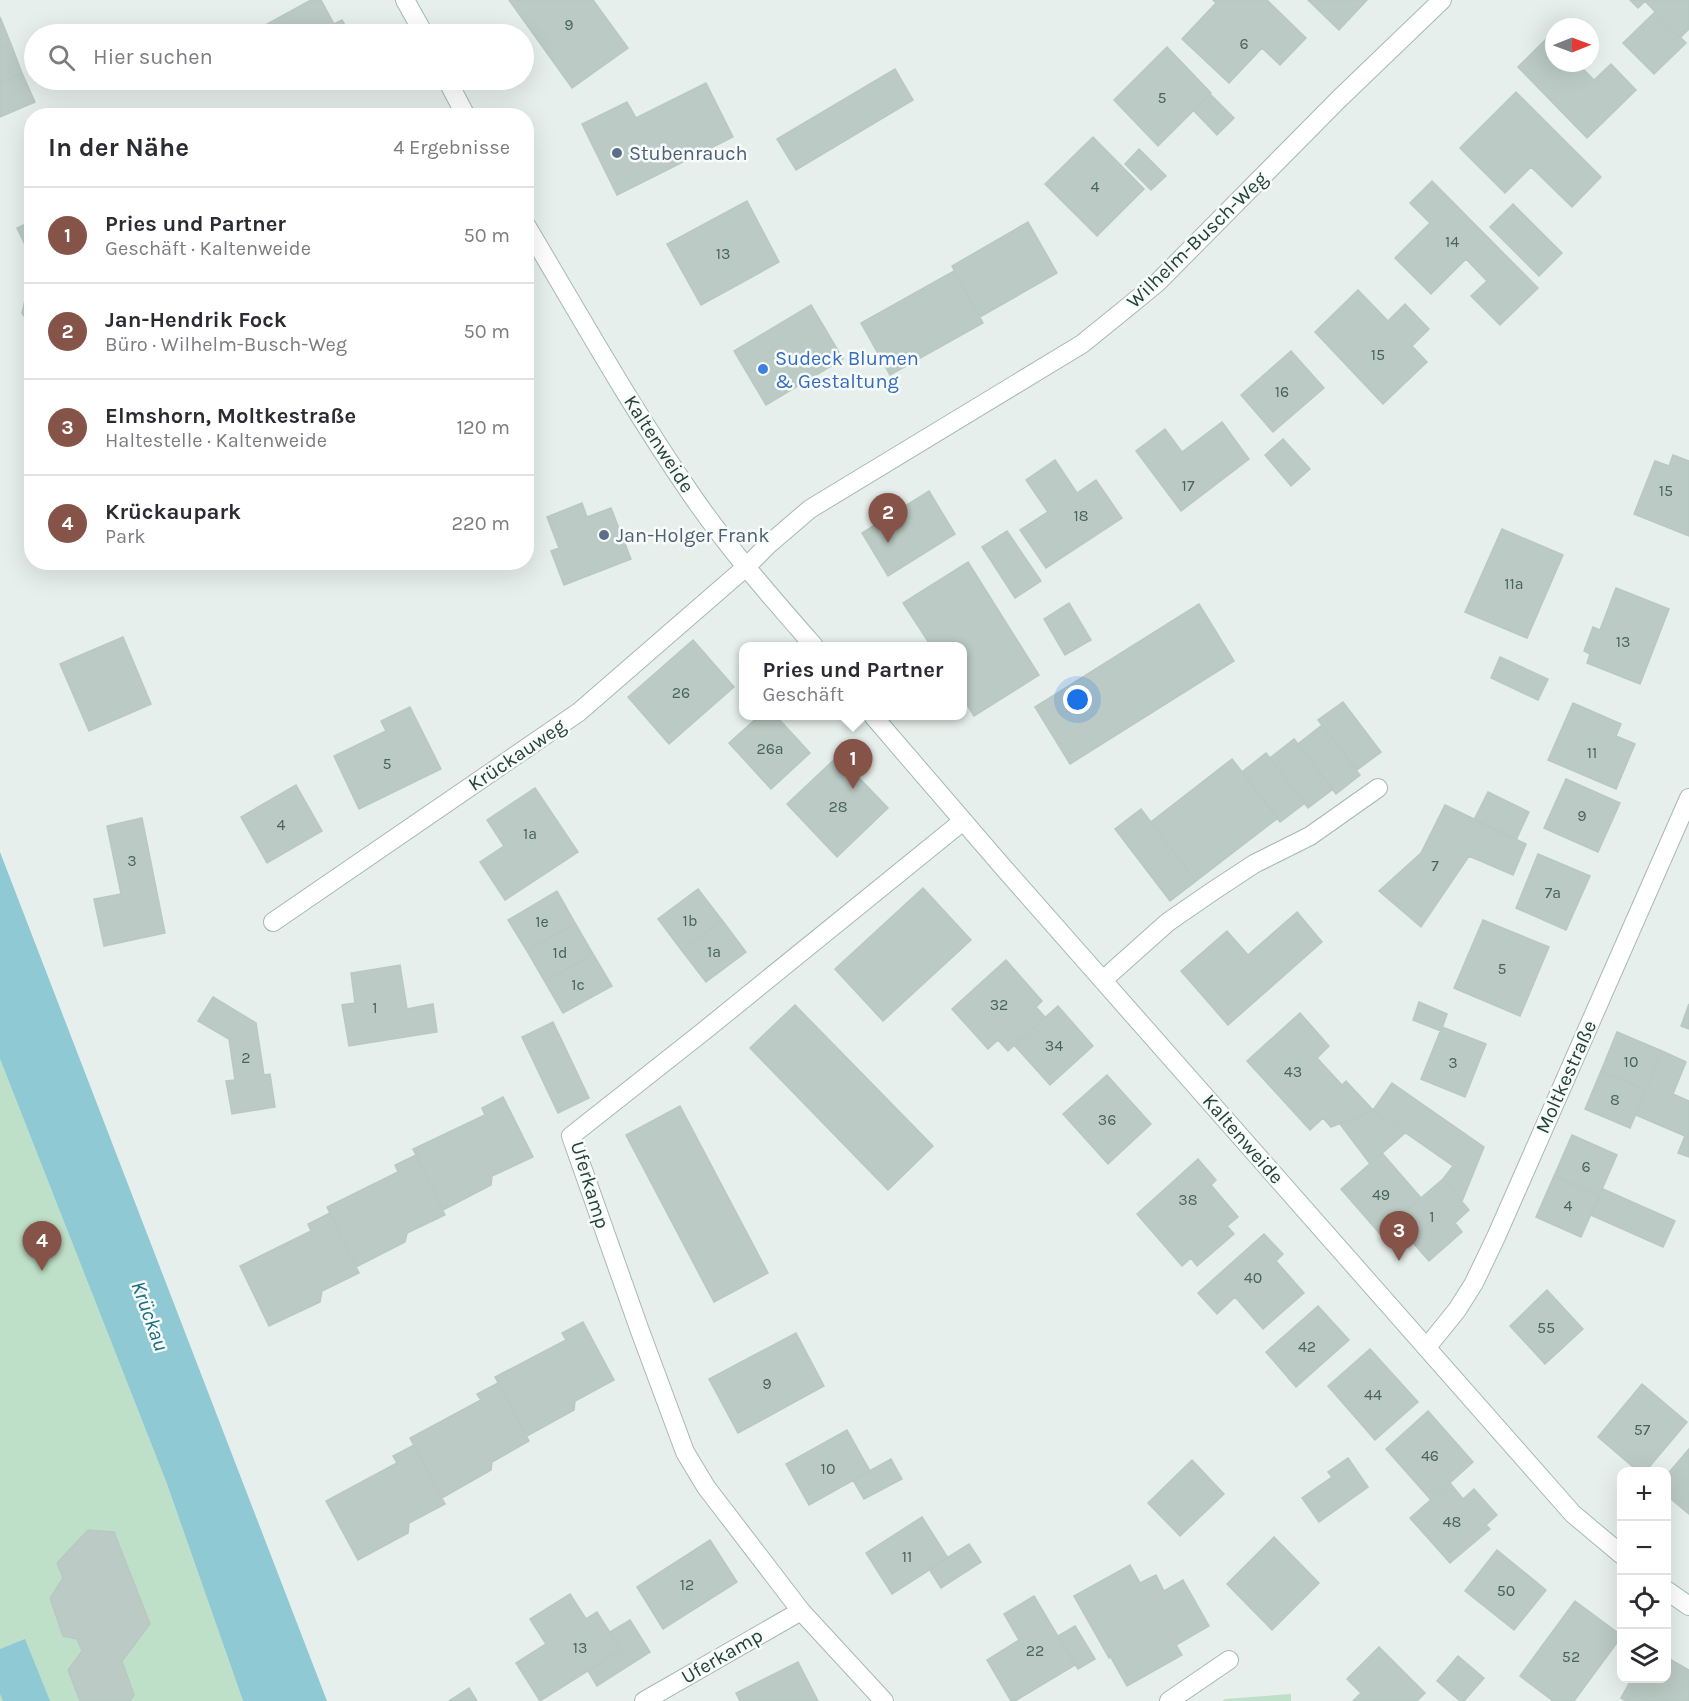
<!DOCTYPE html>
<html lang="de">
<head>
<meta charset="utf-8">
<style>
	:root { --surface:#fff; --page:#f2f2f3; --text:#2b2b33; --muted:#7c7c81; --line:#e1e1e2; --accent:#855347 }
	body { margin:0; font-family:Karla,sans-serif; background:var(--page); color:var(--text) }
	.controls { position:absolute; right:18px; bottom:18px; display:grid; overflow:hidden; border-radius:12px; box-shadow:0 6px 24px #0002 }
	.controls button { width:54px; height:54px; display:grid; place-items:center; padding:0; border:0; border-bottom:2px solid var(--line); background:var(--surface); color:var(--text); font:30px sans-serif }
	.compass { position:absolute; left:1545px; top:18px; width:54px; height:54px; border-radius:50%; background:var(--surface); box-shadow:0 6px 24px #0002; rotate:89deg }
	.you { position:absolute; left:1078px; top:700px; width:21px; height:21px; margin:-15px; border:4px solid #fff; border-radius:50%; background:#1a73e8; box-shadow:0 0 0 9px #1a73e833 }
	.badge { display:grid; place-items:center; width:39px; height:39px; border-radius:50%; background:var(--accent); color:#fff; font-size:20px; font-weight:700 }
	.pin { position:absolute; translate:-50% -50px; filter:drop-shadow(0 2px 3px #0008) }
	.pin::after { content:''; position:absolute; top:32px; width:21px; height:18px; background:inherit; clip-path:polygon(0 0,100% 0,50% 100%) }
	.popup { position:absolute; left:739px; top:642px; width:228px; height:78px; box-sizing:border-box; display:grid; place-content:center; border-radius:12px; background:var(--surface); filter:drop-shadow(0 2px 4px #0005); font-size:20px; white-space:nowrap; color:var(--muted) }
	.popup b { font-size:22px; color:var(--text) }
	.popup::after { content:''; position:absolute; left:50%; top:100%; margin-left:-12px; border:12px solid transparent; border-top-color:var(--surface) }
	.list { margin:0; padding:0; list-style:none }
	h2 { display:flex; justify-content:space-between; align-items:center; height:78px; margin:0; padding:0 24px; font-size:26px }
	h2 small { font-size:20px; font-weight:400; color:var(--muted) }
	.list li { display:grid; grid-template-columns:39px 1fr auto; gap:18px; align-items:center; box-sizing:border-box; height:96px; padding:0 24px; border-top:2px solid var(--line) }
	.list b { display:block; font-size:22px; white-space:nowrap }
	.list p { margin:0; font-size:20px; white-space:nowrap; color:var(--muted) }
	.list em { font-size:20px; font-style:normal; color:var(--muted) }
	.icon { flex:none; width:33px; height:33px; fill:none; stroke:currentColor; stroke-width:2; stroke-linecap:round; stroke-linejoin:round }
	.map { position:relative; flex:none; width:1689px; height:1701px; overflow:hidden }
	.search { position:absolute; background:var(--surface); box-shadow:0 6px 24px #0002; left:24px; top:24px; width:510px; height:66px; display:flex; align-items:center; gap:15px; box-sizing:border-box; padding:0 21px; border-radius:33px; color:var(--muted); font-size:22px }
	.panel { position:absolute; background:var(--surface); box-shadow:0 6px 24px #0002; left:24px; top:108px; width:510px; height:462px; border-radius:24px }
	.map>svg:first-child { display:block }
</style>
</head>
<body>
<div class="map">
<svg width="1689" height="1701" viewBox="0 0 1689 1701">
	<rect width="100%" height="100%" fill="#e6efeb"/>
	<path fill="#bfe0c8" d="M0,1059L167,1484L243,1701H0Z
		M1291,1694V1701H1222L1225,1699Z"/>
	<path fill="#8ec9d4" d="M0,852L327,1701H243L167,1484L0,1059Z
		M25,1639L50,1701H3L0,1694V1649Z"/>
	<path fill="#bbcac4" stroke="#b8c9c2" stroke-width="1.5" d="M311,0H321L334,24L342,20L350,34H261L258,29Z
		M509,0H593L628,48L572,88Z
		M1213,0H1267L1306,38L1280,65L1262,48L1229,83L1182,39L1216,3Z
		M1308,0H1367L1339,30Z
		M1630,0H1689V29L1680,38L1645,1L1638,8Z
		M1655,12L1686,43L1654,74L1623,43Z
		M0,17L11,44L0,48Z
		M1550,35L1554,39V63H1577L1594,80L1611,64L1636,90L1587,138L1518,67Z
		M11,44L22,73L0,82V48Z
		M1167,47L1211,93L1158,146L1114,100Z
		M895,69L913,100L796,170L777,139Z
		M22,73L35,102L0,117V82Z
		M706,83L733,137L617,195L582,124L627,102L636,118Z
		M1516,92L1601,177L1572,207L1531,167L1505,193L1460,148Z
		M1210,94L1234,118L1217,135L1194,111Z
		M1093,137L1144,189L1097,236L1045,184Z
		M1139,149L1166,176L1151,190L1125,164Z
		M1432,181L1538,288L1500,325L1471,296L1487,281L1466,259L1431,294L1395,258L1430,223L1410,203Z
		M747,201L779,262L701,305L667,244Z
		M1513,204L1562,253L1539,276L1490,227Z
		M32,221V259L17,228Z
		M1028,222L1057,273L980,317L952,266Z
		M954,271L983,323L890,375L861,323Z
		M1358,290L1388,321L1405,304L1429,329L1412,346L1427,362L1383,404L1315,332Z
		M32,297V328L22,313L25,300Z
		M811,305L843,359L766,405L734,351Z
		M1291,351L1324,388L1273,432L1241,395Z
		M1222,422L1249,459L1181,511L1136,451L1165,429L1182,452Z
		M1283,439L1310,469L1291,486L1265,455Z
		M1673,455L1689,461V536L1634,514L1655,461L1669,466Z
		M1055,460L1077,493L1096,480L1122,518L1046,568L1020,530L1048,512L1026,480Z
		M929,491L955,534L888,576L862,533Z
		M582,503L587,517L611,508L631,559L564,585L551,551L559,548L547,517Z
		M1502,529L1563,555L1527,638L1465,612Z
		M1007,531L1041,581L1015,598L982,547Z
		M968,562L1039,675L974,716L962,697V646H931L903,603Z
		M1616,588L1669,609L1640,684L1587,663L1590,654L1584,651L1593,627L1600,630Z
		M1069,603L1091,640L1065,655L1044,619Z
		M1199,604L1234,661L1070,764L1035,707Z
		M123,637L151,704L89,731L60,664Z
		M693,640L734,687L669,744L628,697Z
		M1500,657L1548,679L1538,700L1491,678Z
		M1343,702L1381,752L1357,770L1318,720Z
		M1573,703L1621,724L1616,736L1635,744L1616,789L1548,760Z
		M410,707L441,769L359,809L334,756L386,731L381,721Z
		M759,716H776L810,753L771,789L729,743Z
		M1322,725L1360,775L1336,794L1298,744Z
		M1294,739L1333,789L1308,808L1270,758Z
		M1266,753L1305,803L1280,822L1242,772Z
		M838,756L888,808L837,857L787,804Z
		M1232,759L1278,818L1196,881L1151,822Z
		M1566,779L1620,803L1598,852L1544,828Z
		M296,785L322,831L267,863L241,817Z
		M535,788L578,852L505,900L480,862L504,846L487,820Z
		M1488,792L1529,812L1516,840L1474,820Z
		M1445,805L1526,844L1513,875L1469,856L1421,927L1379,891L1421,853Z
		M1141,809L1196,881L1170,901L1115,829Z
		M142,818L165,933L104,946L94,899L121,894L107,826Z
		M1538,854L1590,876L1566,930L1516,908Z
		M923,888L971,940L883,1021L835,969Z
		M698,889L722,920L682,951L658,919Z
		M557,891L575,923L527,951L508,920Z
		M1297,912L1322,942L1228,1025L1181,971L1227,931L1248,955Z
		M722,920L746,952L706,982L682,951Z
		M1483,920L1549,947L1520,1016L1454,988Z
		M575,923L593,954L545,982L527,951Z
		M593,954L612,986L563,1013L545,982Z
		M1006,960L1042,1001L1036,1007L1045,1017L1008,1051L998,1040L988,1049L952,1009Z
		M400,965L407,1009L433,1004L437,1032L349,1046L342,1005L355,1003L351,973Z
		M213,997L256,1023L264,1075L270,1074L275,1107L232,1114L226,1081L235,1080L229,1039L198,1021Z
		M1419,1002L1447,1014L1441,1031L1413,1020Z
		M1689,1004V1029L1681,1026Z
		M795,1005L933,1146L888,1190L750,1048Z
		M1058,1006L1093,1046L1050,1085L1014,1045Z
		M1300,1013L1329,1046L1317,1058L1342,1085L1346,1081L1373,1110L1331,1127L1323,1118L1310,1130L1247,1061Z
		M553,1022L589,1098L558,1113L522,1037Z
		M1442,1027L1486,1044L1465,1097L1421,1079Z
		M1617,1032L1662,1051L1646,1090L1601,1071Z
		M1662,1051L1686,1062L1673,1094L1689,1101V1157L1678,1153L1685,1136L1636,1115Z
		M1601,1071L1646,1090L1630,1128L1585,1109Z
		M1107,1075L1151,1124L1108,1164L1063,1114Z
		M1392,1083L1484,1147L1462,1201L1443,1179L1453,1166L1373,1110Z
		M503,1097L533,1157L492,1176L491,1185L443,1210L413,1149L485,1115L482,1108Z
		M680,1106L768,1273L714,1302L626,1135Z
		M1373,1110L1405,1133L1370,1164L1340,1124Z
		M1572,1135L1617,1155L1599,1196L1554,1176Z
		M1382,1153L1421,1198L1380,1234L1341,1189Z
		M416,1155L445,1215L407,1233L405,1242L356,1267L327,1207L398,1172L395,1165Z
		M1198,1159L1216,1180L1211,1185L1238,1217L1227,1226L1234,1234L1197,1266L1191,1258L1182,1266L1137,1214Z
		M1554,1176L1599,1196L1581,1237L1536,1217Z
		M1443,1179L1469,1210L1455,1223L1462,1232L1429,1261L1394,1221Z
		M1603,1189L1675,1221L1663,1247L1591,1215Z
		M330,1213L359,1273L322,1291L320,1302L269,1326L240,1266L311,1231L308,1224Z
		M1264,1234L1283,1254L1276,1261L1304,1293L1263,1329L1235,1297L1217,1314L1198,1293Z
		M1547,1290L1583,1329L1545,1364L1510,1326Z
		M1318,1306L1349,1340L1296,1387L1266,1352Z
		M583,1322L614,1380L575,1401L574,1410L527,1436L495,1377L566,1340L562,1333Z
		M796,1333L824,1386L738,1433L709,1379Z
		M1370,1349L1418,1402L1375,1440L1328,1386Z
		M498,1383L529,1441L492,1462L491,1470L442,1498L410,1438L481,1400L477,1394Z
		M1642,1384L1687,1422L1645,1472H1639L1598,1437Z
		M1428,1411L1473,1462L1431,1500L1386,1449Z
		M847,1430L870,1471L809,1505L786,1464Z
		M414,1445L445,1504L409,1523L408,1533L358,1560L326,1501L397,1463L393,1456Z
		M1689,1449V1514L1666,1495V1476Z
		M1348,1458L1368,1487L1319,1522L1302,1498L1332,1477L1328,1472Z
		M891,1459L902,1479L864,1499L853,1480Z
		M1192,1460L1224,1494L1180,1536L1148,1503Z
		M1450,1483L1463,1499L1474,1489L1497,1515L1486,1525L1490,1529L1450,1563L1410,1518Z
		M922,1517L948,1558L892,1594L866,1553Z
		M88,1530L114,1532L150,1624L122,1661L134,1695L130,1701H80L68,1670L82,1651L77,1639L63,1636L50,1598L63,1578L57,1563Z
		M1274,1537L1319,1583L1272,1630L1227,1584Z
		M710,1540L737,1582L663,1629L637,1587Z
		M969,1544L981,1562L941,1588L929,1569Z
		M1497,1550L1546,1590L1514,1630L1465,1591Z
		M1130,1565L1140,1583L1156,1575L1164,1591L1183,1580L1209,1626L1176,1645L1182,1655L1127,1686L1110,1656L1109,1658L1074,1596Z
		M570,1594L586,1619L597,1612L621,1650L540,1701L516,1663L546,1644L530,1619Z
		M1034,1596L1075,1665L1015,1701H1011L987,1660L1019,1640L1004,1614Z
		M1575,1601L1622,1636L1574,1701H1553L1520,1676Z
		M630,1620L650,1652L597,1686L588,1671L621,1650L610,1632Z
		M1075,1626L1095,1659L1078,1669L1058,1636Z
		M1379,1647L1425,1693L1417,1701H1353L1361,1693L1347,1679Z
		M1458,1656L1484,1678L1464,1701H1460L1437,1681Z
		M1666,1657L1689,1670V1701H1626L1621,1698L1632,1678H1666Z
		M798,1662L818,1701H740L736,1693Z
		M469,1688L477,1701H449Z"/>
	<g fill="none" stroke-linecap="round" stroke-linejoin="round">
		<defs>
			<path id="lane" d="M1103,980L1168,922L1213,891L1254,864L1310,836L1378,788
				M644,1701L801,1611"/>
			<path id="street" d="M273,922L579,712L746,567L768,545L810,509L1082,344L1124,310L1158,282L1339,99L1442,0
				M1427,1347L1457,1310L1474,1283L1496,1237L1689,798
				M884,1701L801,1611L706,1487L685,1452L640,1331L571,1136L704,1031L963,821
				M1169,1701L1229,1660"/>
			<path id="secondary" d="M405,0L424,34
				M447,80L466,116
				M526,225C580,316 631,407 691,494C728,548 771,597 814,646
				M873,716L1002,866L1573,1514L1622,1555
				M1666,1590L1689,1606"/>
		</defs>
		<use href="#lane" stroke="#a8b8b2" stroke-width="20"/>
		<use href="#street" stroke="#a8b8b2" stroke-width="20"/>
		<use href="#secondary" stroke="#a4bbb3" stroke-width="20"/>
		<use href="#lane" stroke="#fff" stroke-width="18"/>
		<use href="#street" stroke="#fff" stroke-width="18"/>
		<use href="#secondary" stroke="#fff" stroke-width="18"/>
	</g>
	<g fill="#5c6f8a" stroke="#f7fbf9" stroke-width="2">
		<circle cx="617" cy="153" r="6"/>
		<circle cx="604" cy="535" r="6"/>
	</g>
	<circle fill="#3f7fe0" stroke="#f7fbf9" stroke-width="2" cx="763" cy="369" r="6"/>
	<g text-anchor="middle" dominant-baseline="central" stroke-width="5" stroke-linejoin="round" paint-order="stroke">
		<g font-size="16" fill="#4a645c">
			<text x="569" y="24">9</text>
			<text x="1244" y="43">6</text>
			<text x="1162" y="97">5</text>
			<text x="1095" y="186">4</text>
			<text x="1452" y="241">14</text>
			<text x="723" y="253">13</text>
			<text x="1378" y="354">15</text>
			<text x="1282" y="391">16</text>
			<text x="1188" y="485">17</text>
			<text x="1666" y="490">15</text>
			<text x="1081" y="515">18</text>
			<text x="1514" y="583">11a</text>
			<text x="1623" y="641">13</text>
			<text x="681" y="692">26</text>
			<text x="770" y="748">26a</text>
			<text x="1592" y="752">11</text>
			<text x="387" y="763">5</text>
			<text x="838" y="806">28</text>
			<text x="1582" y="815">9</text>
			<text x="281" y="824">4</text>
			<text x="530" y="833">1a</text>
			<text x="132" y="860">3</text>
			<text x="1435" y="865">7</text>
			<text x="1553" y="892">7a</text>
			<text x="690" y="920">1b</text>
			<text x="542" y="921">1e</text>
			<text x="714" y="951">1a</text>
			<text x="560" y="952">1d</text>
			<text x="1502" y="968">5</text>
			<text x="578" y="984">1c</text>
			<text x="999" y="1004">32</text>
			<text x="375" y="1007">1</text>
			<text x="1054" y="1045">34</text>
			<text x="246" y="1057">2</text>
			<text x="1631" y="1061">10</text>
			<text x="1453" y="1062">3</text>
			<text x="1293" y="1071">43</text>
			<text x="1615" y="1099">8</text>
			<text x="1107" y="1119">36</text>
			<text x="1586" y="1166">6</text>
			<text x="1381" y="1194">49</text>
			<text x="1188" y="1199">38</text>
			<text x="1568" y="1205">4</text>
			<text x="1432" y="1216">1</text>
			<text x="1253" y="1277">40</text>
			<text x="1546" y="1327">55</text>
			<text x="1307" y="1346">42</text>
			<text x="767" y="1383">9</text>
			<text x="1373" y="1394">44</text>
			<text x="1642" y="1429">57</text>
			<text x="1430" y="1455">46</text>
			<text x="828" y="1468">10</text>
			<text x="1452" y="1521">48</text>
			<text x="907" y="1556">11</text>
			<text x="687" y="1584">12</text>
			<text x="1506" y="1590">50</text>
			<text x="580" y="1647">13</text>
			<text x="1035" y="1650">22</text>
			<text x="1571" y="1656">52</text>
		</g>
		<g font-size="20" fill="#4e5e75" stroke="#f7fbf9" text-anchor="start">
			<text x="629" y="153">Stubenrauch</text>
			<text x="616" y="535">Jan-Holger Frank</text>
		</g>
		<g font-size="20" fill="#24423a" stroke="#f7fbf9">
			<text transform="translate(1197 240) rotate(-44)">Wilhelm-Busch-Weg</text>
			<text transform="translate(659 444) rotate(57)">Kaltenweide</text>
			<text transform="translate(517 755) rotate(-34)">Krückauweg</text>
			<text transform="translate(1566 1077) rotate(-66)">Moltkestraße</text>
			<text transform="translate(1243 1139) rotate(49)">Kaltenweide</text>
			<text transform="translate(590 1185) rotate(73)">Uferkamp</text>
			<text transform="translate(722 1656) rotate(-30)">Uferkamp</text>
		</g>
		<g font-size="20" fill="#366cbe" stroke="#f7fbf9" text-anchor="start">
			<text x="775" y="358">Sudeck Blumen<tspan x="775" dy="23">&amp; Gestaltung</tspan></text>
		</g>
		<g font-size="21" font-style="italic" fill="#1c6f80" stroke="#f7fbf9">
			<text transform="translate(150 1316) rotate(70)">Krückau</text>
		</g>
	</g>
</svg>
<div class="controls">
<button>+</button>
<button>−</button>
<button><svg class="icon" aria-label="locate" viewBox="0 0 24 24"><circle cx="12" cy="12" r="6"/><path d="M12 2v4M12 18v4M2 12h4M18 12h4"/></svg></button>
<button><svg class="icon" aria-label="layers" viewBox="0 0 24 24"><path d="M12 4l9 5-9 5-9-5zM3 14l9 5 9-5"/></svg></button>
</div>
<svg class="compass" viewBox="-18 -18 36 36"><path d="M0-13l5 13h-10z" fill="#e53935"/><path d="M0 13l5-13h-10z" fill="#7c7c81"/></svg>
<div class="you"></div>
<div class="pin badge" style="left:853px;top:789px">1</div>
<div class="popup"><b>Pries und Partner</b>Geschäft</div>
<div class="pin badge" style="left:888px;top:543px">2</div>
<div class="pin badge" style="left:1399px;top:1261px">3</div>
<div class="pin badge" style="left:42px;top:1271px">4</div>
<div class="search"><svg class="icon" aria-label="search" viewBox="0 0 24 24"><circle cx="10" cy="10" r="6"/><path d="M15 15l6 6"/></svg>Hier suchen</div>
<section class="panel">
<h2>In der Nähe<small>4 Ergebnisse</small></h2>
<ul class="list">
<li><span class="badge">1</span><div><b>Pries und Partner</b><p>Geschäft · Kaltenweide</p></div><em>50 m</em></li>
<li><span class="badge">2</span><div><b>Jan-Hendrik Fock</b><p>Büro · Wilhelm-Busch-Weg</p></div><em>50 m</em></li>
<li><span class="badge">3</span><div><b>Elmshorn, Moltkestraße</b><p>Haltestelle · Kaltenweide</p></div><em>120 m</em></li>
<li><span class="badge">4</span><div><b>Krückaupark</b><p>Park</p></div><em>220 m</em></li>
</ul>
</section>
</div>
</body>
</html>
